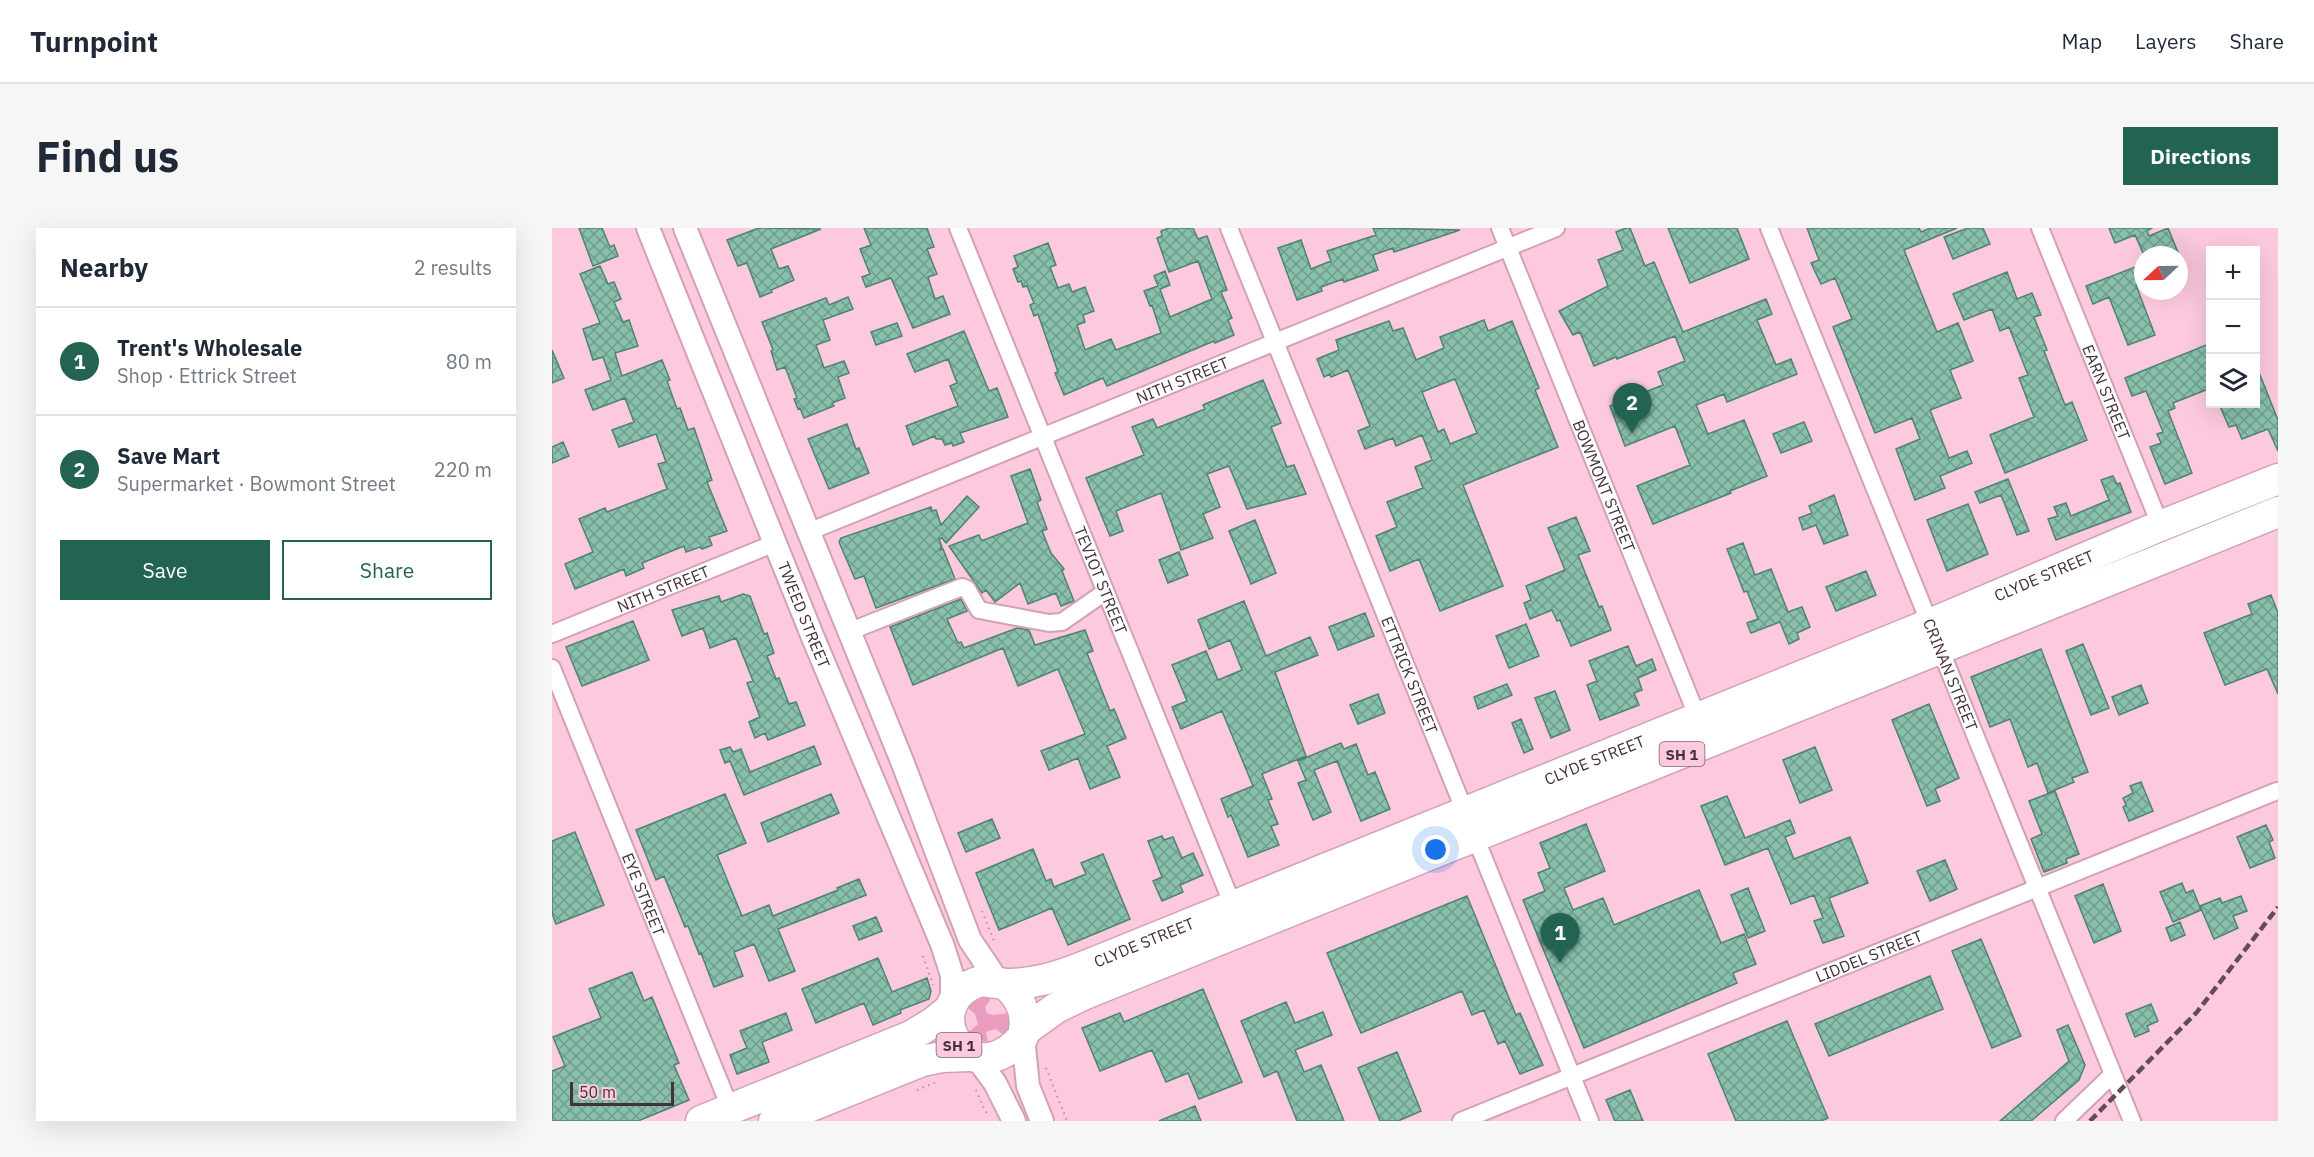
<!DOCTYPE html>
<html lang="en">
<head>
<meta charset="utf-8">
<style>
	:root { --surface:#fff; --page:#f6f6f7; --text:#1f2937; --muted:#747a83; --line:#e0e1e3; --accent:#236351 }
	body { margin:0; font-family:"IBM Plex Sans",sans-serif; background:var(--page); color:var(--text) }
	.controls { position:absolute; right:18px; top:18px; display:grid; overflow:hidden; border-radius:0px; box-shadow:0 6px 24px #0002 }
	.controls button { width:54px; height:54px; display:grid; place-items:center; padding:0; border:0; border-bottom:2px solid var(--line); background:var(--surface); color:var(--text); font:30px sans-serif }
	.compass { position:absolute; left:1582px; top:18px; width:54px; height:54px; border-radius:50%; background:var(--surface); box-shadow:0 6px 24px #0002; rotate:248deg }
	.scale { position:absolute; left:18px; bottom:15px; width:104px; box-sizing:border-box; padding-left:6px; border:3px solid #45313a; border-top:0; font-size:16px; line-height:21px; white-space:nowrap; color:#45313a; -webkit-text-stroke:4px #fcc9df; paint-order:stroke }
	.you { position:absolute; left:884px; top:622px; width:21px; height:21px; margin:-15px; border:4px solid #fff; border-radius:50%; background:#1a73e8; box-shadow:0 0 0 9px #1a73e833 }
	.badge { display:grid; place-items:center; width:39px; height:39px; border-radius:50%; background:var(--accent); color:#fff; font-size:20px; font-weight:700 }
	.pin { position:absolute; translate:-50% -50px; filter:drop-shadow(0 2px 3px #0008) }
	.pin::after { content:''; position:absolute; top:32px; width:21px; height:18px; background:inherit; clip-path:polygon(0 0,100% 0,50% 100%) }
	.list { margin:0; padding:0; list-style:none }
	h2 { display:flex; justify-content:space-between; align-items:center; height:78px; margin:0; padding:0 24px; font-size:26px }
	h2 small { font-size:20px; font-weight:400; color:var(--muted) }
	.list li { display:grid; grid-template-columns:39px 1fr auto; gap:18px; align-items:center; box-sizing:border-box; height:108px; padding:0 24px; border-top:2px solid var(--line) }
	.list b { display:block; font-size:22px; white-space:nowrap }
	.list p { margin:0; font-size:20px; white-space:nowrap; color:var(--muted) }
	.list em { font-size:20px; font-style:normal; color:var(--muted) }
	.actions { display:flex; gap:12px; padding:18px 24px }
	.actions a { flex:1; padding:14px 0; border:2px solid var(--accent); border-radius:0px; text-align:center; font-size:21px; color:var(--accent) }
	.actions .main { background:var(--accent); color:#fff }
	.icon { flex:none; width:33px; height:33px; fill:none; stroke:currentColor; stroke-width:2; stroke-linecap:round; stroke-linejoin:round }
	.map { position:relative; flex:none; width:1726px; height:893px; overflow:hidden; border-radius:0px }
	header { display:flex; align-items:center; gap:36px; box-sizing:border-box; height:84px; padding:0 30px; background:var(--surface); border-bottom:2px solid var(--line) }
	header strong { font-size:28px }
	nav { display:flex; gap:33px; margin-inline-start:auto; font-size:21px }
	.intro { display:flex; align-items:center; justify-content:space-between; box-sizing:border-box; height:144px; padding:0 36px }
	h1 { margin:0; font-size:42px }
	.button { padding:15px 27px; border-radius:0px; background:var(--accent); color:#fff; font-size:21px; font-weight:700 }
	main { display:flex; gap:36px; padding:0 36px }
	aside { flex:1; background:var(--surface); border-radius:0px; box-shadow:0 6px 24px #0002 }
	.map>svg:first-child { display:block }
</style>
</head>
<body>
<header>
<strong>Turnpoint</strong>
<nav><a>Map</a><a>Layers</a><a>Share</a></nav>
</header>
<div class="intro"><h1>Find us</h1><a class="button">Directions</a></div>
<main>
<aside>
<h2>Nearby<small>2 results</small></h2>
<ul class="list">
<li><span class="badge">1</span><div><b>Trent's Wholesale</b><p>Shop · Ettrick Street</p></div><em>80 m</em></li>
<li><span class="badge">2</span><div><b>Save Mart</b><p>Supermarket · Bowmont Street</p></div><em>220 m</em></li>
</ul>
<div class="actions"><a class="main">Save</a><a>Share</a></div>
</aside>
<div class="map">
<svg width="1726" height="893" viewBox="0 0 1726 893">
	<defs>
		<pattern id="building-cross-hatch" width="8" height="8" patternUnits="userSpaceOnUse" patternTransform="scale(1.5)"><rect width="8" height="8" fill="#88c0ac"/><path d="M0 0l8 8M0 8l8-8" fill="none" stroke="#719d8d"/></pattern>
	</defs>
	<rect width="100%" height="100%" fill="#fcc9df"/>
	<path fill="#eb9dc0" d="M432,769H440L433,779L435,785L441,787L457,785C458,794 458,800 452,807L444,801L436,803L434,805L436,814L422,810L414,802L418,803L426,796L423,786L416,780L419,775Z"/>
	<path fill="url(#building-cross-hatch)" stroke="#4e8372" stroke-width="1.5" fill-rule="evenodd" d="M27,0H50L58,19L62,17L66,28L41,38Z
		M207,0L269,1L219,21L227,41L236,38L242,52L219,62L220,64L208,69L195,35L186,38L175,12Z
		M312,0H375L382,19L375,21L385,46L376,49L383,71L391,68L398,86L361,100L339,50L314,59L310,49L318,46L308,21L319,17Z
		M617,0H641L646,11L655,8L675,62L669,64L680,90L676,92L682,107L663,115L662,113L555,158L551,150L512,167L503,145L506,144L486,86L482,88L478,77L482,75L475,58L471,59L469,53L466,54L461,41L466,39L462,28L496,15L504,37L498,39L506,60L517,56L520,64L533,59L542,83L531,87L533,94L525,97L533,122L559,111L564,122L609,105L600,77L598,78L592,63L606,58L602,48L613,43L618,57L608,61L618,89L660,71L646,33L617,44L605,10L610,8L609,3Z
		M821,0L908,2L842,24L841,20L821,27L826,42L792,54L791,51L769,59L770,63L745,72L726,20L749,12L759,41L779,33L775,23L824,7Z
		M1074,0H1078L1093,38L1102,34L1131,104L1214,71L1220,86L1205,92L1224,137L1239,131L1245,146L1175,174L1172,166L1144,177L1156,206L1192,192L1215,248L1178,263L1179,265L1101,296L1085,258L1138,237L1123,198L1073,218L1058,178L1111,157L1106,144L1133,133L1123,108L1065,131L1064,129L1042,138L1028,104L1021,107L1007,83L1056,58L1046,32L1071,22L1064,4Z
		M1116,0H1185L1197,31L1138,55Z
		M1255,0H1367L1369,4L1378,0H1405L1352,22L1385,104L1406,95L1421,133L1398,142L1409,170L1378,182L1397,230L1415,223L1420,235L1388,248L1393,260L1363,272L1344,221L1368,211L1360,190L1323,205L1281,99L1300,91L1283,50L1269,56L1259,35L1267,32Z
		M1416,0H1431L1438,16L1401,31L1392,9Z
		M1557,0H1600L1595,3L1597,8L1616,0L1627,27H1592L1583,7L1563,15Z
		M1591,36V54L1584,57L1603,107L1576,117L1557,69L1541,76L1534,58Z
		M48,38L56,56L62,54L69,71L62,74L71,94L77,92L86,118L63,125L70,148L110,132L118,152L115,153L125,181L128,180L136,202L142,200L160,252L155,254L175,303L157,309L160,317L150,321L148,319L134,324L132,318L90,335L92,340L74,348L72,341L23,361L13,336L41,324L27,291L53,280L55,284L115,261L106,236L114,234L104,206L67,219L60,202L82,194L73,170L41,182L33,162L59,152L51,129L41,132L31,101L48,95L28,46Z
		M1455,44L1465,71L1480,65L1489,87L1482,89L1495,122L1492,123L1513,177L1520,174L1535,212L1453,245L1438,207L1482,189L1467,150L1476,147L1457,99L1448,103L1440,81L1412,92L1401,66Z
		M296,69L301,81L271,92L278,112L264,117L272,140L292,133L297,145L286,149L293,170L280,175L282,178L252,190L248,180L246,181L242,171L245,170L233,139L225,142L219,123L221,122L210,94L274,70L277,77Z
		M932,92L936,103L960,93L987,160L983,162L1006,219L911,257L951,358L888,383L867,331L838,343L824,308L845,299L835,274L871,260L863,239L880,232L870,207L844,218L841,210L813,221L806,203L818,198L796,142L779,149L778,146L772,149L765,131L787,122L784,112L837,93L841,103L851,100L864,132L892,120L888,109ZM903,151L925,205L898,216L892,201L886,204L870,164Z
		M345,95L350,108L324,117L319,104Z
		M412,103L437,163L445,160L456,189L408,205L412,214L401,218L400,215L393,217L390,211H384L383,208L361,217L354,198L406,178L398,158L405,155L396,131L363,144L355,126Z
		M1659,115V160L1621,175L1623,180L1616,183L1640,245L1613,256L1598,219L1609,215L1605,206L1611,204L1594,163L1580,168L1573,150Z
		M0,122L12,150L0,155Z
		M1704,137L1726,192V223L1716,201L1690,211L1684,197L1677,199L1667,176H1704Z
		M711,152L729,195L719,199L735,239L742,237L754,266L695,281L677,238L655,246L668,279L651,286L661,310L629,322L609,265L564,283L571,303L558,308L534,250L592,227L580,199L601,191L605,200L653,181L651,177Z
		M1252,194L1260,213L1229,225L1221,206Z
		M295,196L304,221L307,220L317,245L277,261L256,211Z
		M11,214L17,228L0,235V219Z
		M478,241L489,272L485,274L495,301L490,303L499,325L512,341L510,343L522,373L509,378L504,365L476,376L468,355L443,374L434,362L430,365L397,318L427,307L429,312H432L476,295L459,248Z
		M1561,248L1565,256L1568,255L1579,284L1504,312L1496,291L1506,288L1502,279L1514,275L1519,288L1557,272L1549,252Z
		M1456,251L1477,303L1465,307L1449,267L1428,275L1423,264Z
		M1282,267L1296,307L1272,316L1264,297L1251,302L1247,290L1260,285L1257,278Z
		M415,268L427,279L394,315L390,310L387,311L390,319L388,322L391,321L403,351L324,380L312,348L303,351L287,314L289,310L379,279L380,283L384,282L389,297Z
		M1416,276L1436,326L1395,343L1375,292Z
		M1024,289L1038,323L1026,327L1047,379L1050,378L1059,402L1019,418L1008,392L1005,393L1000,382L978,391L972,375L979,372L974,358L1013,342L996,300Z
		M703,292L724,345L699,356L677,303Z
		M1191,315L1203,347L1219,341L1236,384L1250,379L1258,399L1245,405L1247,411L1237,416L1228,394L1199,405L1195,395L1206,391L1195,363L1192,364L1175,321Z
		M627,324L636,347L616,355L607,332Z
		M1314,343L1324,367L1284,383L1274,359Z
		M191,366L198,368L212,406L215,405L222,425L215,428L224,451L227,450L237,476L244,474L253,497L216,512L213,505L203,510L197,494L208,489L195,455L201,453L184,410L158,420L151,400L130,408L120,382L167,368L169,374Z
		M1719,367L1726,385V466L1715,441L1673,457L1652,405L1700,386L1696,376Z
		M409,371L415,383L395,391L406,415L409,414L412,420L465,400L477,402L483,417L533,402L541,423L535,425L558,483L562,481L574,510L555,518L568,549L538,561L526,530L497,542L489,523L533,506L506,441L466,458L451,420L361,457L338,399Z
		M692,373L714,428L758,409L766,427L723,444L754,528L710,546L720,571L716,572L726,596L719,598L727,617L696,629L679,587L676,589L669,571L701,558L670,483L629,501L620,479L635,473L620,437L654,423L666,452L690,442L678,412L657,421L646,392Z
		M813,385L822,408L786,422L777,399Z
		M81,393L97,432L30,458L14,419Z
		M974,396L987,428L957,440L944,408Z
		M1531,416L1557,480L1539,487L1514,423Z
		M1076,418L1084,438L1100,431L1104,442L1086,450L1090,462L1082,465L1087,477L1048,492L1035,457L1045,453L1037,433Z
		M1489,421L1536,544L1520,550L1522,554L1496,565L1485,535L1476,539L1458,491L1438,499L1419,449Z
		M955,456L960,467L926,481L922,469Z
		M1589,457L1596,475L1567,487L1560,469Z
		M1003,463L1018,502L999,510L983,470Z
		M826,466L833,485L806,496L798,477Z
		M1377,476L1407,550L1383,561L1388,573L1375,578L1340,492Z
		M969,491L981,521L972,525L960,495Z
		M789,515L792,521L804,516L816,547L823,544L838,581L809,593L785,533L762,542L779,584L761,592L746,555L754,552L746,533Z
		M262,518L269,536L192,567L178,533L173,535L168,522L178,519L181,524L189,521L198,544Z
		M1263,519L1280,562L1248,575L1231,532Z
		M1589,554L1601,583L1577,593L1571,579L1574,577L1571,570L1581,565L1578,558Z
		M1503,563L1527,626L1514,631L1515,635L1492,644L1479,611L1490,606L1477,573Z
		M173,566L194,615L165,627L190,688L217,677L221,688L286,662L285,660L307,651L314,667L226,701L243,743L217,753L202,716L182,724L191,748L162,759L149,725L147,726L136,698L133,699L112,648L104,652L84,602Z
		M279,566L287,585L216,614L209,595Z
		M1175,568L1193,610L1238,592L1243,605L1233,609L1242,631L1298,609L1316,655L1277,670L1292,708L1271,715L1262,693L1271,690L1262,667L1239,676L1216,620L1173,637L1149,578Z
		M440,591L448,610L414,624L406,605Z
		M1034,596L1053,643L1012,660L1021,682L1051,670L1062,697L1147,662L1169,715L1192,706L1204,736L1181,745L1185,755L1032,820L971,672L993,663L986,645L998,640L988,615Z
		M1714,597L1721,612L1717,614L1723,630L1698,640L1685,609Z
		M23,604L52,677L4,696L0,685V613Z
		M610,608L612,612L621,609L630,630L641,625L651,647L628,657L631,664L610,673L601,653L610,649L596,613Z
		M481,621L494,653L499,651L502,659L534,646L529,635L551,626L578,691L516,717L500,680L447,702L424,645Z
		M1393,632L1405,661L1378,673L1365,643Z
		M1630,655L1634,665L1641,662L1649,682L1621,694L1608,664Z
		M1551,656L1569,703L1542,715L1523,668Z
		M1196,660L1213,703L1196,710L1179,667Z
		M915,668L964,787L968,785L991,837L968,846L953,813L946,816L932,782L920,787L910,763L809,805L775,725Z
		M1689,668L1695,683L1681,688L1686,700L1662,711L1648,678L1668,670L1670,675Z
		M324,689L330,703L307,712L301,698Z
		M1628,694L1633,707L1619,713L1614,700Z
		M1429,711L1469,808L1440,820L1400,723Z
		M326,730L340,764L375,750L379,763L377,771L348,782L349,785L321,797L312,775L264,795L250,761Z
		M80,744L92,773L100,769L127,835L122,837L137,872L86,893H0V843L13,838L1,809L49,790L37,761Z
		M1378,748L1391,781L1277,828L1263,796Z
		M651,761L690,854L647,871L636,845L614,854L600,822L548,843L530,800L568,785L572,794Z
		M734,774L743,795L771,784L780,807L743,822L752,844L769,837L792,893H745L725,843L712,849L689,793Z
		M1599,776L1606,793L1595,798L1597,803L1583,809L1574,786Z
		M234,785L240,802L210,814L217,834L185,846L178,827L195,820L188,803Z
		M1235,793L1276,890L1269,893H1184L1156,826Z
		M1516,797L1533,837L1527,852L1479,893H1448L1517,833L1505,802Z
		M845,824L869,883L846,893H828L806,840Z
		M1078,862L1091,893H1063L1054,872Z
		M643,878L649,893H607Z"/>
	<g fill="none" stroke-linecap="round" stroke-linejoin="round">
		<defs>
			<g id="street">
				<path id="s1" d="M406,0L684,685"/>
				<path id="s2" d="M677,0L1038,893"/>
				<path id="s3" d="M948,0L1148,495"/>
				<path id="s4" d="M1217,0L1580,893"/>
				<path id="s5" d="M1488,0L1611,304"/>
				<path id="s6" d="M256,304L1004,0"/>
				<path d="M296,404L410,359L415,361L427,382L497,395L510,394L553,364"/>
				<path id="s7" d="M0,406L223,315"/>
				<path id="s8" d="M0,440L181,887"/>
				<path id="s9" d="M909,893L1725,563"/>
				<path d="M1512,893L1560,847"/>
			</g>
			<g id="secondary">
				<path id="s10" d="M96,0L262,412L390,716L400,747V774"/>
				<path d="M133,0L350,533L418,712L447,755"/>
				<path d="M471,809L476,858L490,893"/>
				<path d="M424,829L443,855L462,893"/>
			</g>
			<g id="highway">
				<path d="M429,753L453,756C470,771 476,787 471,809C465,814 460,821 453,824C405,853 368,771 429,753Z"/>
				<path id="s11" d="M453,756C484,756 505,749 533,738L1378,396L1608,298L1726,251"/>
				<path d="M472,803L504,780L533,766L1726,284"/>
				<path d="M149,893L359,808L382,794L399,780"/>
				<path d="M222,893L370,833L390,829L419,828"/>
			</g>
		</defs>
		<use href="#street" stroke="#d2a1b6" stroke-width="20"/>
		<use href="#secondary" stroke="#d2a1b6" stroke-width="26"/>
		<use href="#highway" stroke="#d2a1b6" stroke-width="33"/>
		<path stroke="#b790a1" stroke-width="2" stroke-dasharray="1.5 4.5" stroke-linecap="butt" d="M430,683L442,713
			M371,728L381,757
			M494,840L515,893
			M365,862L387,853
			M424,862L433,883L438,888"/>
		<use href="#street" stroke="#fff" stroke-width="16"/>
		<use href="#secondary" stroke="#fff" stroke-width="22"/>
		<use href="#highway" stroke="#fff" stroke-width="30"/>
		<path stroke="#644b56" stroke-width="4.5" stroke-dasharray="9 4.5" stroke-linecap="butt" d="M1538,893L1645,784L1726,679"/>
	</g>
	<g text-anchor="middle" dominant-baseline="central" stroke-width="4.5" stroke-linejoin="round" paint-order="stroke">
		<g fill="#fcc9df" stroke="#7c5f6c" stroke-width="1.5">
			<rect x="1107.5" y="514" width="45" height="24" rx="4.5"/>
			<rect x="384.5" y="805" width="45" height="24" rx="4.5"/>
		</g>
		<g font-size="15" font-weight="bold" fill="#45313a">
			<text x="1130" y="526">SH 1</text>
			<text x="407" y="817">SH 1</text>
		</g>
		<g font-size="16" fill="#45313a" stroke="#fcc9df">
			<text stroke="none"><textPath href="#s6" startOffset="404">NITH STREET</textPath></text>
			<text stroke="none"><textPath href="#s5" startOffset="177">EARN STREET</textPath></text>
			<text stroke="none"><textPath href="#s3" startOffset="278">BOWMONT STREET</textPath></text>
			<text stroke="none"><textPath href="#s11" startOffset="1118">CLYDE STREET</textPath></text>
			<text stroke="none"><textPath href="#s1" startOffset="380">TEVIOT STREET</textPath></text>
			<text stroke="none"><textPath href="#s7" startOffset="120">NITH STREET</textPath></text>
			<text stroke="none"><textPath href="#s10" startOffset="417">TWEED STREET</textPath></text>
			<text stroke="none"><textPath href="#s2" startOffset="482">ETTRICK STREET</textPath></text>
			<text stroke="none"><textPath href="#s4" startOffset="482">CRINAN STREET</textPath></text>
			<text stroke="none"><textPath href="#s11" startOffset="632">CLYDE STREET</textPath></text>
			<text stroke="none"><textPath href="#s8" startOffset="244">EYE STREET</textPath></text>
			<text stroke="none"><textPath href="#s11" startOffset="146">CLYDE STREET</textPath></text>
			<text stroke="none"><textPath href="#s9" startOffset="440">LIDDEL STREET</textPath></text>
		</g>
	</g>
</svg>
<div class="controls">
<button>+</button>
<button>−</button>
<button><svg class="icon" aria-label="layers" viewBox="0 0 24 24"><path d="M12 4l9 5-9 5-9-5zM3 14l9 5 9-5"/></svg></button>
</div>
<svg class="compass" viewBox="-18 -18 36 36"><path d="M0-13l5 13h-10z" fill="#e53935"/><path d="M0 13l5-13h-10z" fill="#747a83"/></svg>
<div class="scale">50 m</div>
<div class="you"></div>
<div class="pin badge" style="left:1008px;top:735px">1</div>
<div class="pin badge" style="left:1080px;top:205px">2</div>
</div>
</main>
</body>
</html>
